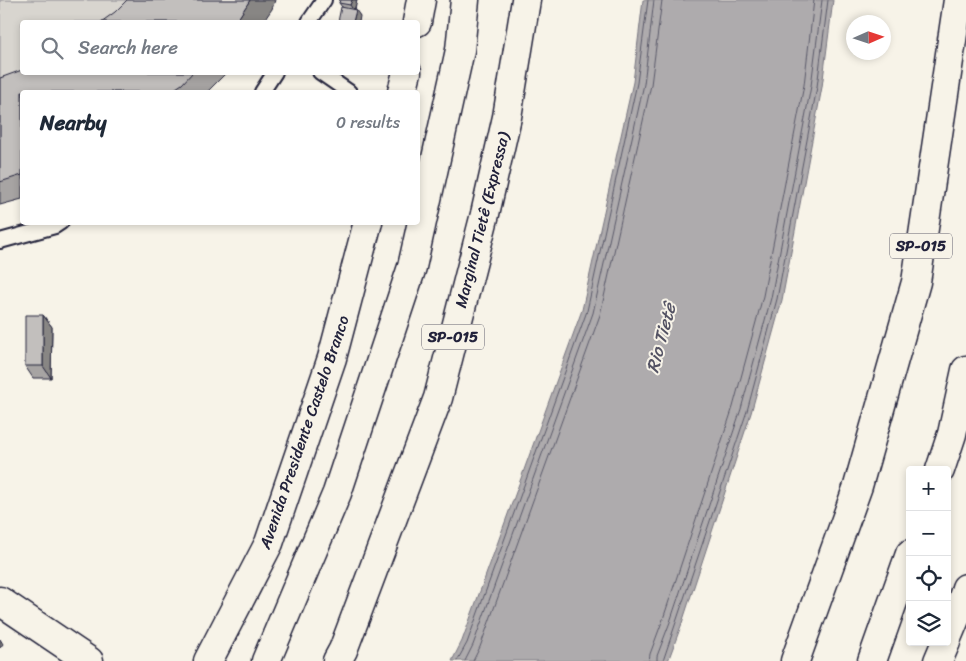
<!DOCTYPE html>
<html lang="en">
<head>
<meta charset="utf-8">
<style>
	:root { --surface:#fff; --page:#f6f6f7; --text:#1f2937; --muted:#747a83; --line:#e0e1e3 }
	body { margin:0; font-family:Sriracha,sans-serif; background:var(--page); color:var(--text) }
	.controls { position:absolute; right:15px; bottom:15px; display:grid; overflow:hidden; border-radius:5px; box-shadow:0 2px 8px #0003 }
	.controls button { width:45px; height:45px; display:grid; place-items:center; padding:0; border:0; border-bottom:1px solid var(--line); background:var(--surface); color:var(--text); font:25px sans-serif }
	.compass { position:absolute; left:846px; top:15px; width:45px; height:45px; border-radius:50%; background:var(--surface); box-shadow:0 2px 8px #0003; rotate:87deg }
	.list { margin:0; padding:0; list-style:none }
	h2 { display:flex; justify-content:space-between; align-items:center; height:65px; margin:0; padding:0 20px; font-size:21px }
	h2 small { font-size:16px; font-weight:400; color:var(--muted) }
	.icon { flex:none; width:28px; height:28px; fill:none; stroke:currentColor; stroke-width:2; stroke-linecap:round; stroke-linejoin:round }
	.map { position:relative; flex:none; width:966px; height:661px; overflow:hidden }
	.search { position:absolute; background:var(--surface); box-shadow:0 2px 8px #0003; left:20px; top:20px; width:400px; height:55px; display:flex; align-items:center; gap:12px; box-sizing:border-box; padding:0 18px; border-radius:5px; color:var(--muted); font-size:19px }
	.panel { position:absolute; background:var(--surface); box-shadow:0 2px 8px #0003; left:20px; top:90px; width:400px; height:135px; border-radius:5px }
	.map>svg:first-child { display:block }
</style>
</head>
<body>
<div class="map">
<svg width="966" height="661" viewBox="0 0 966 661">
	<rect width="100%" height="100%" fill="#f7f3e8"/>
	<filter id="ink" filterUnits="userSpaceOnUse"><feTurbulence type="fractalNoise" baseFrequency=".02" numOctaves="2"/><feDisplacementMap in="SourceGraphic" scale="10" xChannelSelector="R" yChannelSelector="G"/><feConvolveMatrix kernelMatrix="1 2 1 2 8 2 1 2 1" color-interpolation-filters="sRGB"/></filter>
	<g filter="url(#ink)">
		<path fill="#d8d5cf" stroke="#7d7c85" d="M0,0H269L259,22H22V92L0,192Z"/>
		<path fill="#aeabad" stroke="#76747f" d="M643,0H833L822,87L782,300L751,413L681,626L668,661H452L462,641L582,310L633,82Z"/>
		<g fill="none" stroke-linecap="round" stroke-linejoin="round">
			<path stroke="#5a5969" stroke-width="1" d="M457,661L467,643L587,311L637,83L648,0
				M465,661L473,645L593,313L644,84L654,0
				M473,661L480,647L600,315L651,85L662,0
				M649,661L650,654L663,619L733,407L763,296L804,85L814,0
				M657,661V656L670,622L741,409L771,298L811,86L822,0
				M663,661L747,411L777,299L817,87L828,0"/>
			<defs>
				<path id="lane" d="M309,22L324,0
					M320,72L349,92
					M262,92L275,72
					M0,241L55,226L61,222"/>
				<path id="secondary" d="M0,601L89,661"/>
				<path id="highway" d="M417,22L421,0
					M402,92L407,72
					M940,470L952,434L966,370
					M947,638L960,607L966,588
					M208,661L269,543L332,358L368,222
					M266,661L337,493L412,267L460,50L465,0
					M337,661L343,650L438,398L485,214L507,117L526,0
					M795,661L858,486L916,282L958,0
					M872,661L910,554
					M938,661L946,642"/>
			</defs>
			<use href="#lane" stroke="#22223b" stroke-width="18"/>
			<use href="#secondary" stroke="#22223b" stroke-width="31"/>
			<use href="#highway" stroke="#22223b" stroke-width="31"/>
			<use href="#lane" stroke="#f7f3e8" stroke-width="14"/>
			<use href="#secondary" stroke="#f7f3e8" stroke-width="28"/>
			<use href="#highway" stroke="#f7f3e8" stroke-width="28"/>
		</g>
		<path fill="#a7a4a3" stroke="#22223b" d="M340,0H357L355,10L360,16L342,7L339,3Z
			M22,72H227L207,92H22V199L0,205V78Z
			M43,315L52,327L51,378H33L25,366Z"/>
		<path fill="#888684" stroke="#22223b" d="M250,0H275L272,9L263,22H236Z
			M352,0H357L354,11L350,5Z
			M356,10L360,16L359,22H353Z
			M43,315L52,327L51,378L43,366Z
			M0,639L3,644L0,648Z"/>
		<path fill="#c2bfbd" stroke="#22223b" d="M127,0H250L236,22H101L115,12Z
			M340,0H352L350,5L339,3Z
			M341,7L356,10L353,22H338Z
			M22,70V72H193L182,84L170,92H22V175L0,182V78Z
			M25,315H43V366H25Z"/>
	</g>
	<g text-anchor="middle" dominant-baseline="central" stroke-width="4" stroke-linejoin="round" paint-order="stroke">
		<g fill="#f7f3e8" stroke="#62616f" stroke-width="1">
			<rect x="890" y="233.5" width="62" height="25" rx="4"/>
			<rect x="422" y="324.5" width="62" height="25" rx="4"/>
		</g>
		<g font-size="15" font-weight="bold" fill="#22223b">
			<text x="921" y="246">SP-015</text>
			<text x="453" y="337">SP-015</text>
		</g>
		<g font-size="16" fill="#22223b" stroke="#f7f3e8">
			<text transform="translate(482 220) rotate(-76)">Marginal Tietê (Expressa)</text>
			<text transform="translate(304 432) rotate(-71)">Avenida Presidente Castelo Branco</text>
		</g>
		<g font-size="18" font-style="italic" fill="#535263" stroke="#f7f3e8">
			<text transform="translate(661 338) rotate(-75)">Rio Tietê</text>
		</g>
	</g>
</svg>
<div class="controls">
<button>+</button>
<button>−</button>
<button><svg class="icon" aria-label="locate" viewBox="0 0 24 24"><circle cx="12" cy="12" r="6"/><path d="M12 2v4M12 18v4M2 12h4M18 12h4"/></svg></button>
<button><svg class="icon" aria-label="layers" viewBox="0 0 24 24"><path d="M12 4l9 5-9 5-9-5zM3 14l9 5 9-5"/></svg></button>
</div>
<svg class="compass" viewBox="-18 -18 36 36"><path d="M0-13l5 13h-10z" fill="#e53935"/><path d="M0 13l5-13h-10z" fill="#747a83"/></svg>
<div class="search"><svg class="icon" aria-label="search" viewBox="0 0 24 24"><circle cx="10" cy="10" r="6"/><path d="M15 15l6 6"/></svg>Search here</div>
<section class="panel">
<h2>Nearby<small>0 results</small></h2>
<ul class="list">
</ul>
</section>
</div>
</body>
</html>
